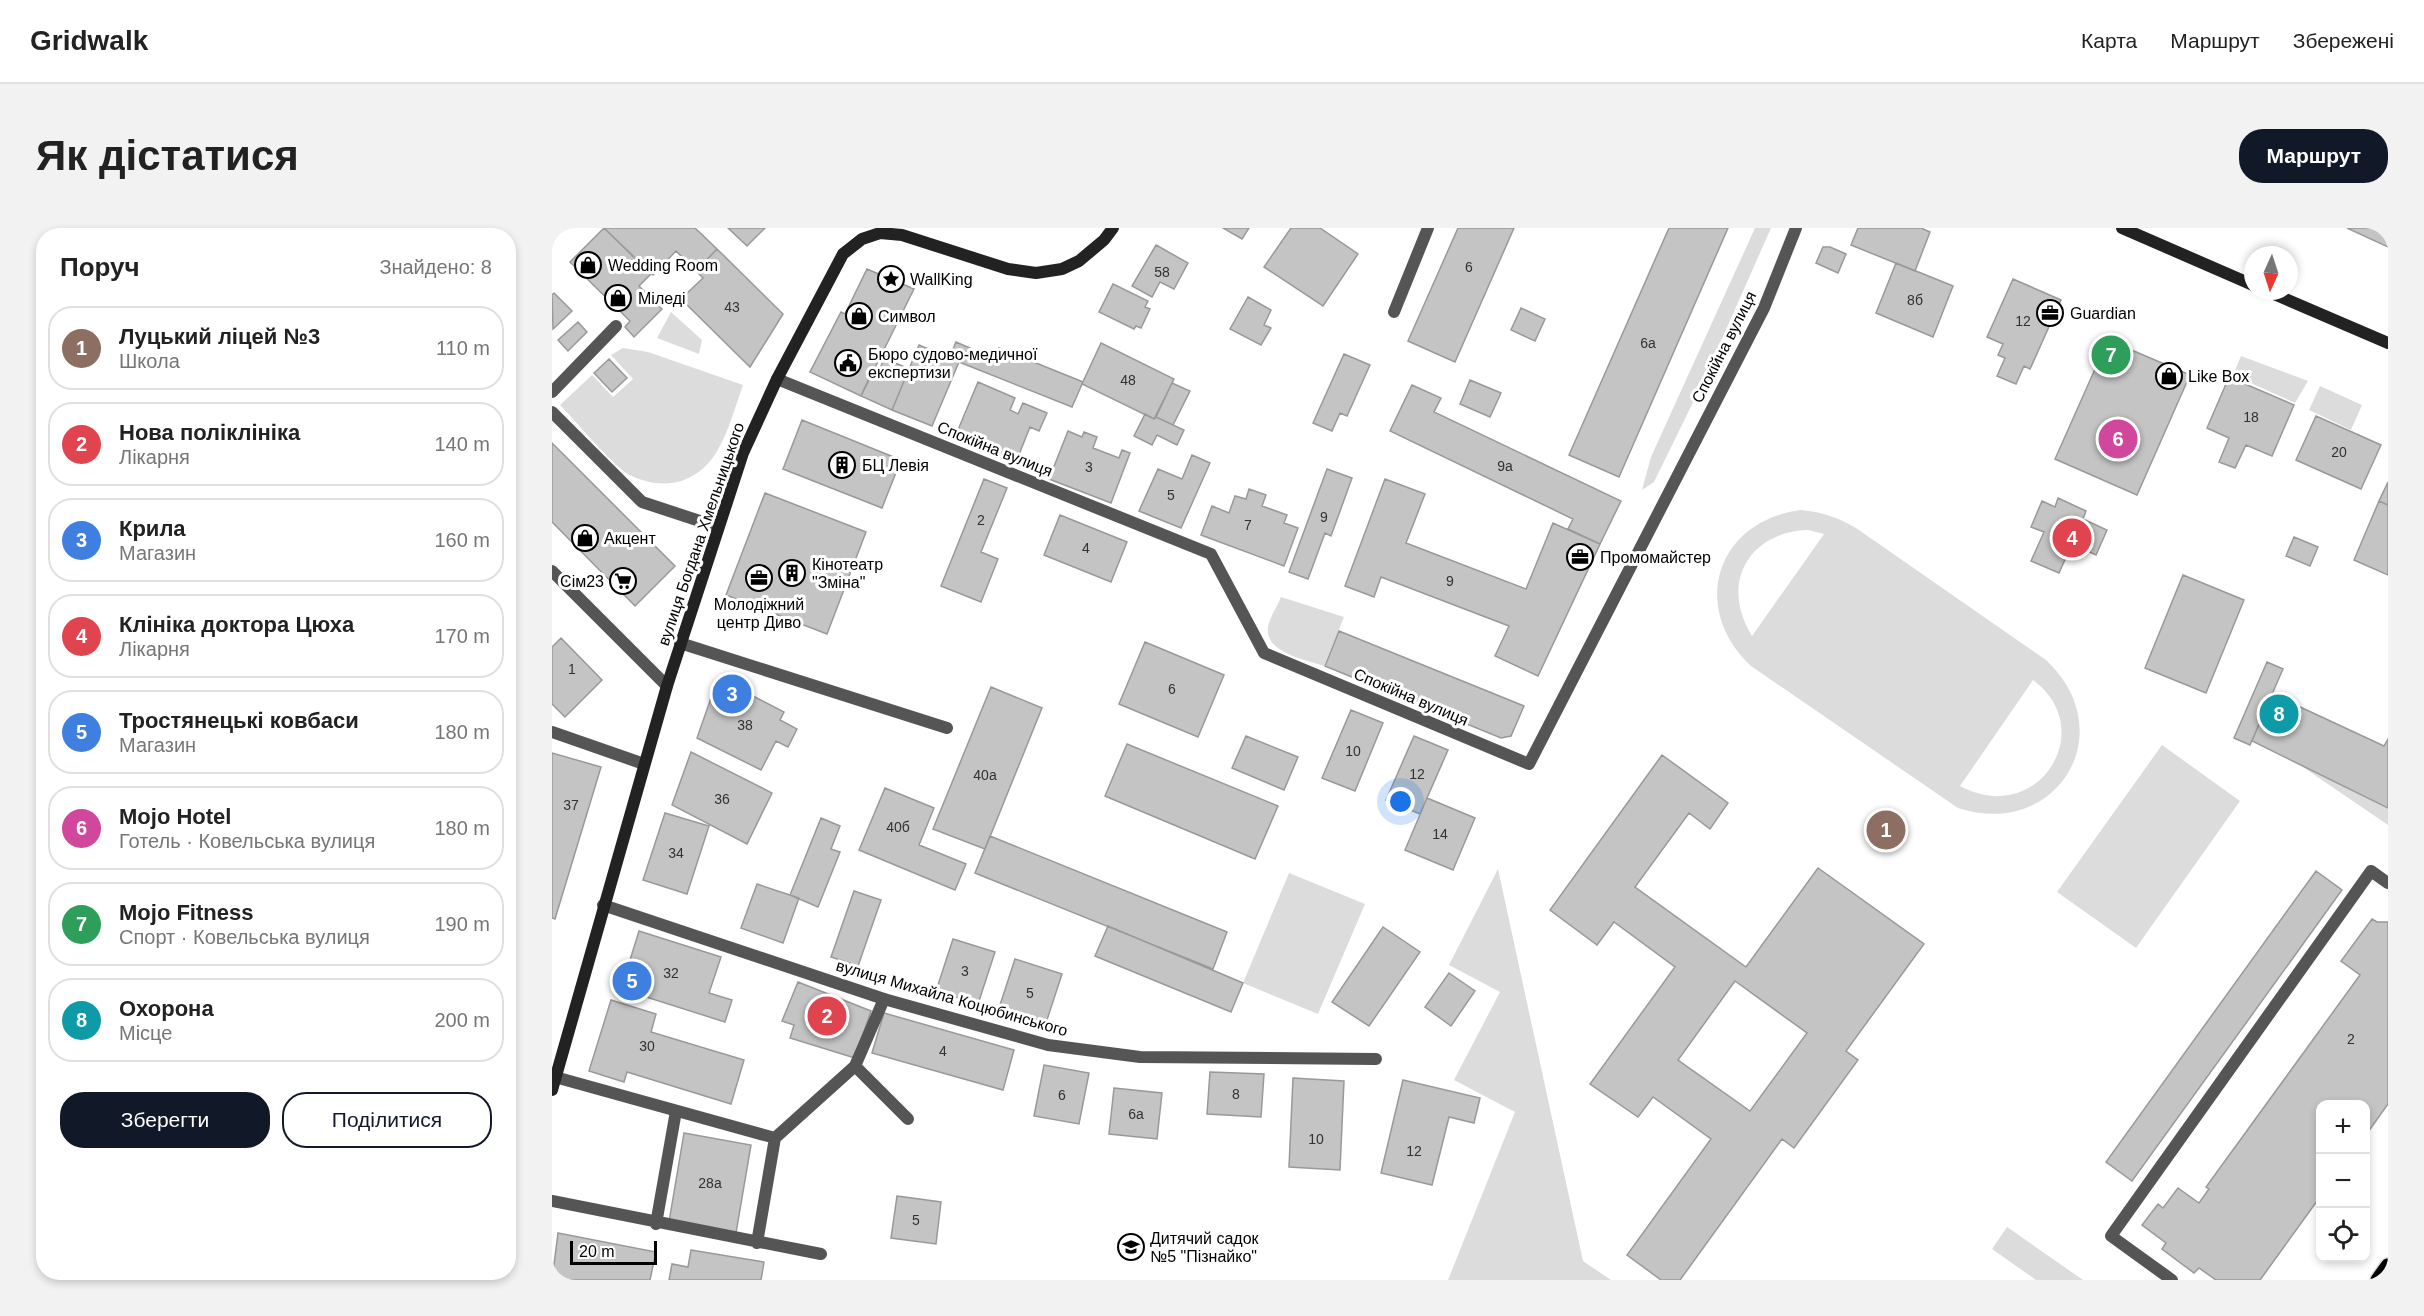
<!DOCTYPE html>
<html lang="uk">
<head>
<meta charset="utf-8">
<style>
	:root { --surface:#fff; --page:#f2f2f2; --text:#222; --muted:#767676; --line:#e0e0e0; --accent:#111827 }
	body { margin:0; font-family:Arial,sans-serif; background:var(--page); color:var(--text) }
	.controls { position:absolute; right:18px; bottom:18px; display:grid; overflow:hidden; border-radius:12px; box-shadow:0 3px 9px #0003 }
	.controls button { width:54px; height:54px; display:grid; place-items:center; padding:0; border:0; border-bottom:2px solid var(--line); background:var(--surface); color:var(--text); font:30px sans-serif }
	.compass { position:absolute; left:1692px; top:18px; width:54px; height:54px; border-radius:50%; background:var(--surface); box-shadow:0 3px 9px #0003; rotate:183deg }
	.scale { position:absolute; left:18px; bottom:15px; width:87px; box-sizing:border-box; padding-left:6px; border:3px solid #000; border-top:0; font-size:16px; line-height:21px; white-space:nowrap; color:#000; -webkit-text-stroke:4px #fff; paint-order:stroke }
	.you { position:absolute; left:849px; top:574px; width:21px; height:21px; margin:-15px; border:4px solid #fff; border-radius:50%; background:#1a73e8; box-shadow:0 0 0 9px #1a73e833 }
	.badge { display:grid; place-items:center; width:39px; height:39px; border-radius:50%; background:var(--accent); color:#fff; font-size:20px; font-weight:700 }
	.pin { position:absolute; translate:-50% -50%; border:3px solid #fff; box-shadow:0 2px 6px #0006 }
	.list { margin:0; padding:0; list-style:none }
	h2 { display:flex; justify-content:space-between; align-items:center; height:78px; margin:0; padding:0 24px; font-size:26px }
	h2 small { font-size:20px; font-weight:400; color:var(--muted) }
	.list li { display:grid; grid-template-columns:39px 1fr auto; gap:18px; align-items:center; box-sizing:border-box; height:84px; margin:0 12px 12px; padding:0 12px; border:2px solid var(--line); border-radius:24px }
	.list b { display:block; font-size:22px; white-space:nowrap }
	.list p { margin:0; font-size:20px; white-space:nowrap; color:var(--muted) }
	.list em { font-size:20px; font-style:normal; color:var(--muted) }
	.actions { display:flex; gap:12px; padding:18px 24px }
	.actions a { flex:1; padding:14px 0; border:2px solid var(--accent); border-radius:24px; text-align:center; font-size:21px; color:var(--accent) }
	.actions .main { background:var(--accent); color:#fff }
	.icon { flex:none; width:33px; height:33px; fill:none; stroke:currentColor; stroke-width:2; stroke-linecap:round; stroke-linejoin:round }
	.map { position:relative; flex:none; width:1836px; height:1052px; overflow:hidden; border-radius:24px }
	header { display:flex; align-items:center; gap:36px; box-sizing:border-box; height:84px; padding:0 30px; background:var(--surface); border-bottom:2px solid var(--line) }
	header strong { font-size:28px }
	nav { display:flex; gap:33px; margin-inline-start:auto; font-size:21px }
	.intro { display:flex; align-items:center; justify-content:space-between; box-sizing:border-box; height:144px; padding:0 36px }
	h1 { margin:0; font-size:42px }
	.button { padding:15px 27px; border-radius:24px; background:var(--accent); color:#fff; font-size:21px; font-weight:700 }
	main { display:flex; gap:36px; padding:0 36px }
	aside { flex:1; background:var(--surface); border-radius:24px; box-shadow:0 3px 9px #0003 }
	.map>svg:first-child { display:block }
</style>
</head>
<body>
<header>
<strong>Gridwalk</strong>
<nav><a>Карта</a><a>Маршрут</a><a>Збережені</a></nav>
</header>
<div class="intro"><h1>Як дістатися</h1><a class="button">Маршрут</a></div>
<main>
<aside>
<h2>Поруч<small>Знайдено: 8</small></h2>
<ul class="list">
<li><span class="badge" style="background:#8d6e63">1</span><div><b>Луцький ліцей №3</b><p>Школа</p></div><em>110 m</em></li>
<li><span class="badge" style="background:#e0444e">2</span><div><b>Нова поліклініка</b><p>Лікарня</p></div><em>140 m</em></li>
<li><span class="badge" style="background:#3f7fe0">3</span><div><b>Крила</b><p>Магазин</p></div><em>160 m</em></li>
<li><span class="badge" style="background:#e0444e">4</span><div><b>Клініка доктора Цюха</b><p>Лікарня</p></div><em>170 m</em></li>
<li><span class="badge" style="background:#3f7fe0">5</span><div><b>Тростянецькі ковбаси</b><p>Магазин</p></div><em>180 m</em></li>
<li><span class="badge" style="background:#d1479c">6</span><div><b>Mojo Hotel</b><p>Готель · Ковельська вулиця</p></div><em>180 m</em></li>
<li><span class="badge" style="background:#2e9e5b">7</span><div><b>Mojo Fitness</b><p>Спорт · Ковельська вулиця</p></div><em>190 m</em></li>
<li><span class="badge" style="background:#0f9aa8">8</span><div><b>Охорона</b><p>Місце</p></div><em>200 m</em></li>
</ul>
<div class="actions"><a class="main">Зберегти</a><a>Поділитися</a></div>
</aside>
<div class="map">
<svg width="1836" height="1052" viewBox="0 0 1836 1052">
	<rect width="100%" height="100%" fill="#fff"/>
	<path fill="#dcdcdc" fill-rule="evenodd" d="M1203,0H1219L1149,158L1102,254L1090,262L1099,229Z
		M119,84L150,112L147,126L105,110Z
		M71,120L96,124L191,157C183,179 176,206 164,225C143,258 108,263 76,246C59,236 24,193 8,177L40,147L61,169L81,151L59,127Z
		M1689,128L1756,153L1743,175L1681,147Z
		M1768,158L1810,177L1799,202L1757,182Z
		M1249,282C1270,284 1285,289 1304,300L1494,432C1571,504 1505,612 1406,580L1199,438C1137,380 1164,293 1249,282ZM1256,302L1272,306L1200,408C1168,357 1195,304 1256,302ZM1481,452C1548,501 1486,600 1408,558Z
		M729,369L792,389L772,438C755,432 713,425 716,400C717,390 725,379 729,369Z
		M1610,517L1688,573L1584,720L1505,664Z
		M1748,537L1836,580V597Z
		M946,641L1031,1033L1059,1052H896L963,884L902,852L948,764L897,737Z
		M737,645L813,676L766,786L691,755Z
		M1455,999L1531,1052H1484L1440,1021Z"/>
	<path fill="#c4c4c4" stroke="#999" stroke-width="1.5" fill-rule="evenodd" d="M52,0H143L165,21L144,43L124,23L101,47Z
		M52,0L99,46L87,58L110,81L82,109L73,99L78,93L18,34Z
		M176,0H213L195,18Z
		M671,0H697L690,11Z
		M739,0H768L806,26L771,78L712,39Z
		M906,0H962L903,134L856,113Z
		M1117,0H1176L1067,249L1017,227Z
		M1306,0H1369L1378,4L1363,43L1299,17Z
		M1795,0H1836V19Z
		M604,17L636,35L622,61L608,54L600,69L580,58Z
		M1271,19H1278L1294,26L1286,45L1264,35Z
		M165,21L231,86L198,139L129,71L151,50L144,43Z
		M1344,35L1401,58L1381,109L1324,85Z
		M315,41L362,61L309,168L258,144L289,84L293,86Z
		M1461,51L1509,72L1478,141L1472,138L1464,156L1445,148L1453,130L1446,127L1451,116L1435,109Z
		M561,56L596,73L593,79L598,81L589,100L584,98L582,101L547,84Z
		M2,65L20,83L1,101L0,67Z
		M696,69L719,82L712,97L719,100L709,117L678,101Z
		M969,80L993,91L983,113L959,102Z
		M26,94L35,104L16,123L6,112Z
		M1556,112L1638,147L1585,267L1503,231Z
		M404,114L443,131L447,120L531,154L520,179L397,130Z
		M549,115L622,151L602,191L530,156Z
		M367,117L407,134L380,198L340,182Z
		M792,126L818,137L795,188L788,185L780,203L761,195Z
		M332,130L357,141L340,182L309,168L319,146L325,149Z
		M57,131L75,150L60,164L42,145Z
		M1677,149L1742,177L1720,228L1694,217L1683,240L1667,234L1677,210L1655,200Z
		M918,152L949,165L938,189L908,176Z
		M426,154L463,170L458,182L466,186L471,175L495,185L487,203L478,199L464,234L403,209Z
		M620,155L638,163L621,197L604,189Z
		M860,157L889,170L882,184L1069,273L1048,316L1016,301L1021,291L838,203Z
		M593,186L602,191L604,189L632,202L625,217L605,207L600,217L582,208Z
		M1764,188L1829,217L1809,261L1744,232Z
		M250,192L349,232L330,280L231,241Z
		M516,203L530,209L532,204L545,209L541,220L567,230L570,222L578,225L559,275L497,251Z
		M0,215L123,338L83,378L0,294Z
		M640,227L658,235L629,300L587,283L606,241L630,251Z
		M775,241L800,250L779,308L773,305L756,351L737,344Z
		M432,251L455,260L429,324L446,331L429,374L389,358Z
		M833,251L873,266L854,315L974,361L1001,295L1048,316L986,448L943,428L957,398L829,349L822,369L793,358Z
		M1836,254V277L1827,273Z
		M697,261L714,267L710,278L735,287L732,295L746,300L732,338L649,307L660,278L677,285L683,268L694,271Z
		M213,265L314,304L275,406L174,367Z
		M1506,270L1534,283L1531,291L1555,302L1544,327L1520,316L1507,345L1479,333L1492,304L1479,299L1490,273L1503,279Z
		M1827,273L1836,277V347L1802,332Z
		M508,287L575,314L559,354L492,327Z
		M1742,309L1766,319L1758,338L1734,328Z
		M1631,347L1692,372L1654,465L1593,440Z
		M787,403L972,478L959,508L949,510L773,438Z
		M9,410L50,452L13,489L0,476V419Z
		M593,414L672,447L646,509L567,476Z
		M1715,434L1731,441L1698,517L1682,510Z
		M166,450L232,484L228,492L245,501L236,519L224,513L209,542L145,510Z
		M439,459L490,480L433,621L381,601Z
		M1720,465L1746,478L1735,505L1708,494Z
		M1746,478L1832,518L1836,511V580L1700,513L1708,494L1735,505Z
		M799,482L831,495L803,563L770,550Z
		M694,508L746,529L732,562L680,540Z
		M862,508L896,522L868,586L834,572Z
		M575,516L726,578L703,631L553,568Z
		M139,524L220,565L195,616L120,577Z
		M0,525L49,539L3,691L0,690Z
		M1110,527L1176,575L1158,601L1137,585L1083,659L1194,739L1266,640L1372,716L1294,823L1306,832L1242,920L1230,911L1128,1052H1109L1075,1027L1159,911L1101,869L1086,889L1038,856L1123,739L1062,694L1045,717L998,682ZM1183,753L1255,805L1198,883L1126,832Z
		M333,560L382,580L367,617L414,636L403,662L307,622Z
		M875,570L923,590L901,642L853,622Z
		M113,585L157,598L135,666L91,652Z
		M269,590L288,598L279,621L288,624L266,679L238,667Z
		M438,608L675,704L661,741L423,645Z
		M1764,643L1790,662L1580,953L1554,934Z
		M205,656L247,670L231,715L189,700Z
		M302,663L329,672L306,738L279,729Z
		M1820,691L1825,694H1836V876L1814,907V876H1768V969L1708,1052H1664L1647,1040L1642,1045L1610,1021L1614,1015L1590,997L1606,976L1611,980L1626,960L1647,975L1657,961L1654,959L1808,747L1789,733Z
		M556,698L691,755L679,784L543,728Z
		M831,699L868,724L817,798L780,774Z
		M87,703L169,729L157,765L180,772L173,794L69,761Z
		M401,711L443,724L426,776L384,763Z
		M463,731L510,746L493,798L446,783Z
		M897,745L923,763L899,798L873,779Z
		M246,754L319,783L303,830L238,810L242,797L230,793Z
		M59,772L104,786L99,804L192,832L179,876L75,844L72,854L37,843Z
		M332,785L462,822L451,862L320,825Z
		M492,837L537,845L527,896L482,888Z
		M658,844L712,846L709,889L655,886Z
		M741,850L792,853L788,942L737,939Z
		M851,852L928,870L922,895L897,889L880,957L829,945Z
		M562,860L610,865L605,911L557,906Z
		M132,905L199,917L184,1005L117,994Z
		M345,968L389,974L384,1016L339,1010Z
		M6,1005L104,1024L98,1052H0Z
		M139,1022L212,1034L209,1052H117L120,1036L136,1039Z"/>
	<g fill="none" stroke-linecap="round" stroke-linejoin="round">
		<defs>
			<path id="primary" d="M1826,1052L1836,1038"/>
		</defs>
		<use href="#primary" stroke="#dbdbdb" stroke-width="18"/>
		<path stroke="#555" stroke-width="12" d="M842,84L876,0
			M0,164L64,98
			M0,184L90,274L166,299
			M128,415L395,500
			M0,504L92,536
			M303,838L356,891
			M3,849L223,910L303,838L332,771
			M0,973L269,1026
			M104,996L124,883
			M205,1015L223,910
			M1620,1052L1559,1008L1819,643L1836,655"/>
		<path stroke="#555" stroke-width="12" d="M225,151L659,326L712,425L977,536L1212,80L1244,0
			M0,343L115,458
			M51,677L332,771L496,817L588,829L824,831"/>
		<path stroke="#222" stroke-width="12" d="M1570,0L1701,57
			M1715,63L1836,115
			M0,862L115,458L191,225L225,151L291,26L310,11L328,5L350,7L456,41L484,45L510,41L527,33L552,12L561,0"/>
		<use href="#primary" stroke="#000" stroke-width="15"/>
	</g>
	<defs>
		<symbol id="shop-ring" viewBox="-11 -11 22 22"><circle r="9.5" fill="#fff" stroke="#000" stroke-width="1.5"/><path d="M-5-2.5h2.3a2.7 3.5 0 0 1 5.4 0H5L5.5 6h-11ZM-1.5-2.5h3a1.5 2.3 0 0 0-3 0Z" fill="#000"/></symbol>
		<symbol id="sight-ring" viewBox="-11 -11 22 22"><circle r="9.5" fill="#fff" stroke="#000" stroke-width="1.5"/><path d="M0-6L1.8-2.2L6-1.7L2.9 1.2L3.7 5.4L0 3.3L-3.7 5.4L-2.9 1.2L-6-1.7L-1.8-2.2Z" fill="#000"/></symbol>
		<symbol id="office-ring" viewBox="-11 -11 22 22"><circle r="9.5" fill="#fff" stroke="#000" stroke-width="1.5"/><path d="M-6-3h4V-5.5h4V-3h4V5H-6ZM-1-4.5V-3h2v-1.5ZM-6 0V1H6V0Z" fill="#000"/></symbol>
		<symbol id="civic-ring" viewBox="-11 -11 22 22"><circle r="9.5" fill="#fff" stroke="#000" stroke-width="1.5"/><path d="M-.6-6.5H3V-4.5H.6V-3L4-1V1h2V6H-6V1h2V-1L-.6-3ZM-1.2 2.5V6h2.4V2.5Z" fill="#000"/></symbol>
		<symbol id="building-ring" viewBox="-11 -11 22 22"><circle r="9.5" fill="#fff" stroke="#000" stroke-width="1.5"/><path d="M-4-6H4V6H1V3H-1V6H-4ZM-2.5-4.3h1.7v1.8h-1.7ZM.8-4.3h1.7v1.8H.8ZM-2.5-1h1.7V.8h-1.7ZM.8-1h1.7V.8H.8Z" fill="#000"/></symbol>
		<symbol id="supermarket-ring" viewBox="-11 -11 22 22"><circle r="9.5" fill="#fff" stroke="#000" stroke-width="1.5"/><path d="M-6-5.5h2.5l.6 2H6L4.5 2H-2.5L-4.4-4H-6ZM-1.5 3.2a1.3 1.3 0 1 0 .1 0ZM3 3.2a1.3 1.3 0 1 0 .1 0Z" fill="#000"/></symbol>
		<symbol id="school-ring" viewBox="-11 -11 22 22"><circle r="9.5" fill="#fff" stroke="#000" stroke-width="1.5"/><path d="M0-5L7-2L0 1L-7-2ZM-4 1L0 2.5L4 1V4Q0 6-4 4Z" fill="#000"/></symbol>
	</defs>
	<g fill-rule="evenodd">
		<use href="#shop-ring" x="21" y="22" width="30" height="30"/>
		<use href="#sight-ring" x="324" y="36" width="30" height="30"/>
		<use href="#shop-ring" x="51" y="55" width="30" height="30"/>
		<use href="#office-ring" x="1483" y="70" width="30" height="30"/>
		<use href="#shop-ring" x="292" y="73" width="30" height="30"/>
		<use href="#civic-ring" x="281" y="120" width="30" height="30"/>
		<use href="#shop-ring" x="1602" y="133" width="30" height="30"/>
		<use href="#building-ring" x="275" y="222" width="30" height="30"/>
		<use href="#shop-ring" x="18" y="295" width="30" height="30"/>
		<use href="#office-ring" x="1013" y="314" width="30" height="30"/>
		<use href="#building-ring" x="225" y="330" width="30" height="30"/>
		<use href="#office-ring" x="192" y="335" width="30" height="30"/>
		<use href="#supermarket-ring" x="56" y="338" width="30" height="30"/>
		<use href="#school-ring" x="564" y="1004" width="30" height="30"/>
	</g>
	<g text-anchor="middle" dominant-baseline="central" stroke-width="6" stroke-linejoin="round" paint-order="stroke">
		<g font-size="14" fill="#313131">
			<text x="917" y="39">6</text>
			<text x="610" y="44">58</text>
			<text x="1363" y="72">8б</text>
			<text x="180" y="79">43</text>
			<text x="1471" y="93">12</text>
			<text x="1096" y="115">6а</text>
			<text x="576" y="152">48</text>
			<text x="1699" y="189">18</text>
			<text x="1787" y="224">20</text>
			<text x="953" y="238">9а</text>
			<text x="537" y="239">3</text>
			<text x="619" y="267">5</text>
			<text x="772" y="289">9</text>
			<text x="429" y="292">2</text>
			<text x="696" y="297">7</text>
			<text x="534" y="320">4</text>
			<text x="898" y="353">9</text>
			<text x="20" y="441">1</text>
			<text x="620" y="461">6</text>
			<text x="193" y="497">38</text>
			<text x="801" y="523">10</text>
			<text x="865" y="546">12</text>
			<text x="433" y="547">40а</text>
			<text x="170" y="571">36</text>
			<text x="19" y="577">37</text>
			<text x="346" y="599">40б</text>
			<text x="888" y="606">14</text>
			<text x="124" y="625">34</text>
			<text x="413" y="743">3</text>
			<text x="119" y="745">32</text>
			<text x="478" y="765">5</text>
			<text x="1799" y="811">2</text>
			<text x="95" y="818">30</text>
			<text x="391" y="823">4</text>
			<text x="684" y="866">8</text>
			<text x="510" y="867">6</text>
			<text x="584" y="886">6а</text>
			<text x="764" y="911">10</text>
			<text x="862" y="923">12</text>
			<text x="158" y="955">28а</text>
			<text x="364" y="992">5</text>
		</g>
		<g font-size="16" fill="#000" stroke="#fff" text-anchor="start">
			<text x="56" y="37">Wedding Room</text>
			<text x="358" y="51">WallKing</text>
			<text x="86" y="70">Міледі</text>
			<text x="1518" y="85">Guardian</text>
			<text x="326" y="88">Символ</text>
			<text x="316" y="126">Бюро судово-медичної<tspan x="316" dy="18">експертизи</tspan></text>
			<text x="1636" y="148">Like Box</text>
			<text x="310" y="237">БЦ Левія</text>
			<text x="52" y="310">Акцент</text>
			<text x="1048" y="329">Промомайстер</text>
			<text x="260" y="336">Кінотеатр<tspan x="260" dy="18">"Зміна"</tspan></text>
			<text x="52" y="353" text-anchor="end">Сім23</text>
			<text x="207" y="376" text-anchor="middle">Молодіжний<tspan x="207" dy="18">центр Диво</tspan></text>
			<text x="598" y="1010">Дитячий садок<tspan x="598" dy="18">№5 "Пізнайко"</tspan></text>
		</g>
		<g font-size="16" fill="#000" stroke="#fff">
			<text transform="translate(1172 119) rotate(-63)">Спокійна вулиця</text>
			<text transform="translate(443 221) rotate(22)">Спокійна вулиця</text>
			<text transform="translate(149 306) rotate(-71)">вулиця Богдана Хмельницького</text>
			<text transform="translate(859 469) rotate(23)">Спокійна вулиця</text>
			<text transform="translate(400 770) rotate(16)">вулиця Михайла Коцюбинського</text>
		</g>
	</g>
</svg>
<div class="controls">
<button>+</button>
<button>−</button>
<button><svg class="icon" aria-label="locate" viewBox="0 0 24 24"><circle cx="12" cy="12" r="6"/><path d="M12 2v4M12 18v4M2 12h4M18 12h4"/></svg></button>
</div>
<svg class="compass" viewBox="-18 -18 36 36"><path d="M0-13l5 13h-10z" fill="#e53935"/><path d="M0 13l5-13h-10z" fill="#767676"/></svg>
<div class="scale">20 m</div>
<div class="you"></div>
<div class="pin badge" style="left:1334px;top:602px;background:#8d6e63">1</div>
<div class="pin badge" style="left:275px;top:788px;background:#e0444e">2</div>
<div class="pin badge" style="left:180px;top:466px;background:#3f7fe0">3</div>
<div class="pin badge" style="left:1520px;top:310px;background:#e0444e">4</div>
<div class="pin badge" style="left:80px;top:753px;background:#3f7fe0">5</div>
<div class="pin badge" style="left:1566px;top:211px;background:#d1479c">6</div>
<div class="pin badge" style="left:1559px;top:127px;background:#2e9e5b">7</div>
<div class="pin badge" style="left:1727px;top:486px;background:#0f9aa8">8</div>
</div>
</main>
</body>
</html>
